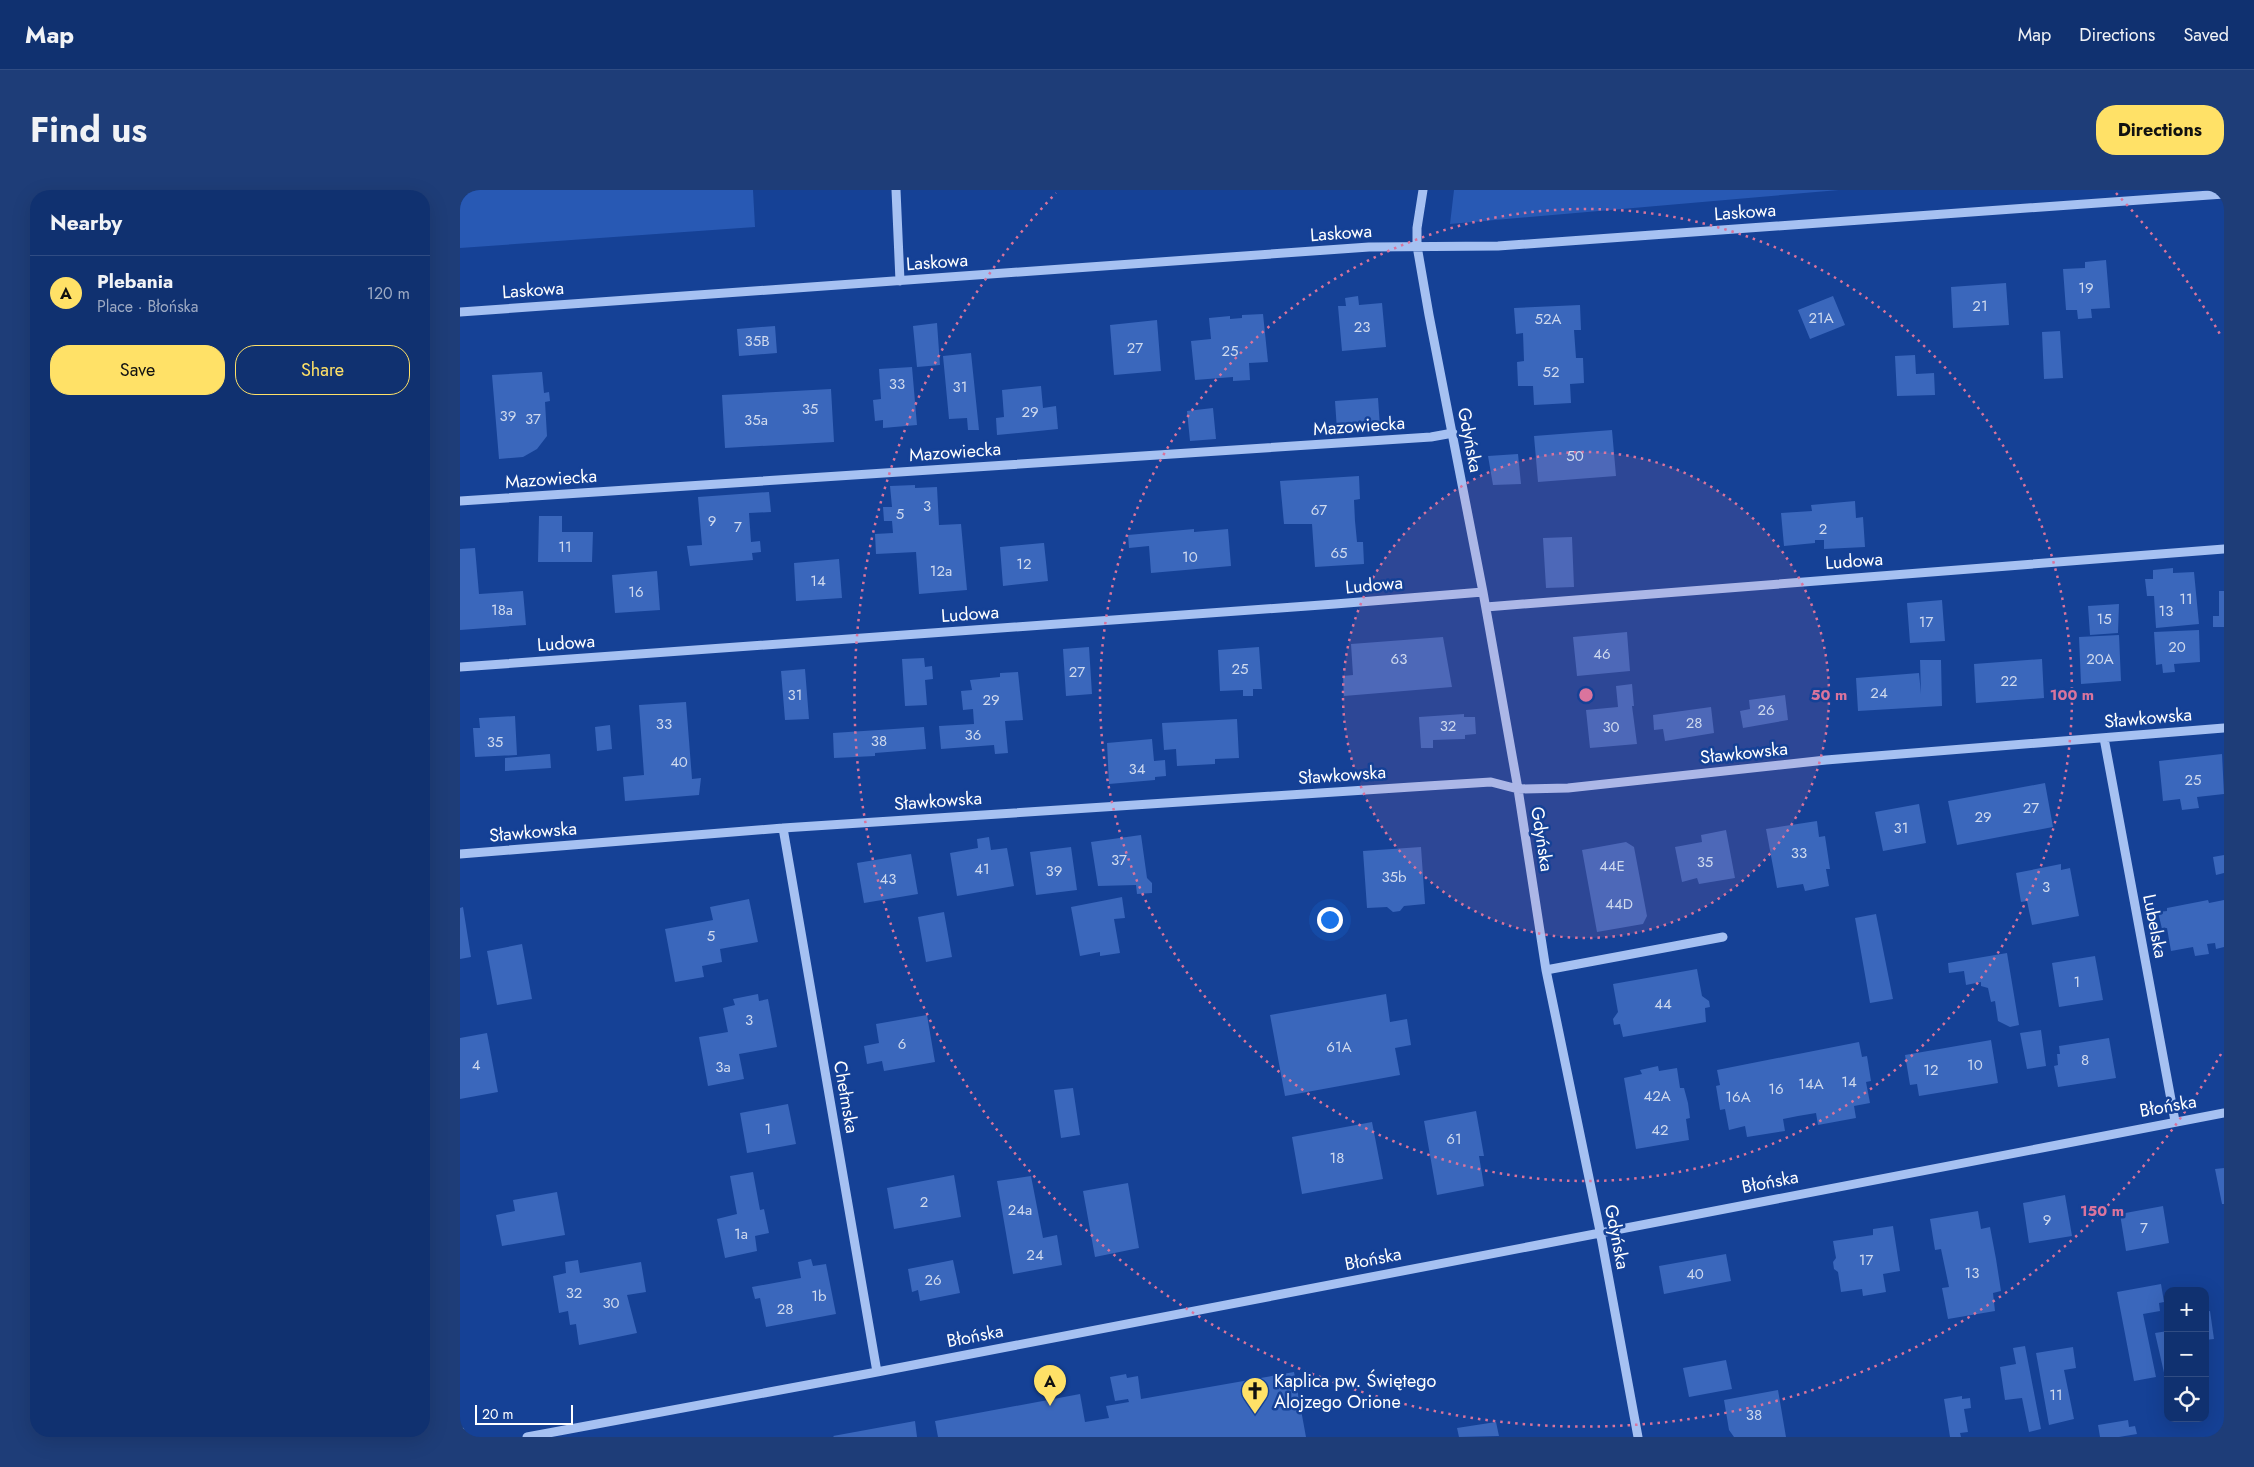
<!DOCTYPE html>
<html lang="en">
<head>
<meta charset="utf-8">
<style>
	:root { --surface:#103170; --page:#1e3d78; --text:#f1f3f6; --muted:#9ca9c3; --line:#304c83; --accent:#ffe167 }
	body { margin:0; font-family:Jost,sans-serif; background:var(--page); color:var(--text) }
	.controls { position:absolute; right:15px; bottom:15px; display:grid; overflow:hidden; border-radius:10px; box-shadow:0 5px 20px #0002 }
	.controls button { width:45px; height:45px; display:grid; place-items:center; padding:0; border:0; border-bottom:1px solid var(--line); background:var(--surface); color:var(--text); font:25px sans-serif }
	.scale { position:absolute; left:15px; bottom:12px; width:98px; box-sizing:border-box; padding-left:5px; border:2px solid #fff; border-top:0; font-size:14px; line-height:18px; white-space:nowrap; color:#fff; -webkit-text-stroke:4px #154196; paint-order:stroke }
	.you { position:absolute; left:869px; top:729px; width:18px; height:18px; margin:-12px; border:4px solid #fff; border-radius:50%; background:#1a73e8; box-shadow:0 0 0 8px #1a73e833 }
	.badge { display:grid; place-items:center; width:32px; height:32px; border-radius:50%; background:var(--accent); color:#111; font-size:16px; font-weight:700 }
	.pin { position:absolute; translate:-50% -41px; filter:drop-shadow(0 1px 2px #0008) }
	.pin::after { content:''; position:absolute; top:26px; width:18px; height:15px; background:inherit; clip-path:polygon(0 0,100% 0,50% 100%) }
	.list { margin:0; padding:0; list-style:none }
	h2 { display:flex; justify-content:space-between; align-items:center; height:65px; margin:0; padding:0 20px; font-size:21px }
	h2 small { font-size:16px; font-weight:400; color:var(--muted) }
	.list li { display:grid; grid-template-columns:32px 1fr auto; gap:15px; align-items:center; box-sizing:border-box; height:75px; padding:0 20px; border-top:1px solid var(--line) }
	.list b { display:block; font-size:19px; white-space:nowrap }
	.list p { margin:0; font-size:16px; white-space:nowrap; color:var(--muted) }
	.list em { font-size:16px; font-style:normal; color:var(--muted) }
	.actions { display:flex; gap:10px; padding:15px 20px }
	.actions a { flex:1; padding:11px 0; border:1px solid var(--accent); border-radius:20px; text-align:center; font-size:18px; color:var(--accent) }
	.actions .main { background:var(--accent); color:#111 }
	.icon { flex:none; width:28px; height:28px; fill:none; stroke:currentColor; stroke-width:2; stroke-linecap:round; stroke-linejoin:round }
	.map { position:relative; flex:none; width:1764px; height:1247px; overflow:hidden; border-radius:20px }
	header { display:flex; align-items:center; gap:30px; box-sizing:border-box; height:70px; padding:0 25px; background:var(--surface); border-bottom:1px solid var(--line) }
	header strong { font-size:24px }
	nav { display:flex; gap:28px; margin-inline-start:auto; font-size:18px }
	.intro { display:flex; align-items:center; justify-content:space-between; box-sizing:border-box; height:120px; padding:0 30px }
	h1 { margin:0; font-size:35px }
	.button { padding:12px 22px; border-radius:20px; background:var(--accent); color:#111; font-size:18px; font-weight:700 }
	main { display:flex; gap:30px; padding:0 30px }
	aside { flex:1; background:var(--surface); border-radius:20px; box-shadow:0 5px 20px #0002 }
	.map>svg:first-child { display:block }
</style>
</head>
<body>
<header>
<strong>Map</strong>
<nav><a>Map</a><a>Directions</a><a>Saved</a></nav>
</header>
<div class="intro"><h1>Find us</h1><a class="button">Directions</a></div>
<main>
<aside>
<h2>Nearby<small></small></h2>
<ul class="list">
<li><span class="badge">A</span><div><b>Plebania</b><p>Place · Błońska</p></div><em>120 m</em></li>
</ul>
<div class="actions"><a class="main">Save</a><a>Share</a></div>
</aside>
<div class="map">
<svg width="1764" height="1247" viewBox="0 0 1764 1247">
	<rect width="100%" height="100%" fill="#154196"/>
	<path fill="#2859b4" d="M0,0H293L295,37L0,58Z
		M994,0H1379L990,34Z"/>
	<path fill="#3a67bc" d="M1646,70L1650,118L1631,119L1632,128L1618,129L1617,120H1606L1603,79L1625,78V72Z
		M1546,93L1549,135L1493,138L1491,97Z
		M898,106L899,115L922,113L926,157L882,161L878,116H886L885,108Z
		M1373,106L1385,135L1350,149L1338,120Z
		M1120,115L1121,140H1114L1116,168H1123L1124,193L1110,194L1111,213L1074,215L1073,196H1058L1057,172L1064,171L1063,143L1056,144L1054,118Z
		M803,124L808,172L789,173L790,190L773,191V187L735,190L731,151L751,149L749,128L770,126V129L782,128V125Z
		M697,130L701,181L654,185L650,135Z
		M477,133L480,175L457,177L453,136Z
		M315,136L317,163L279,166L277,139Z
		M1600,141L1603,188L1584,189L1582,142Z
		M511,163L519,240H508L507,228L489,229L483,166Z
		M1455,165L1456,184L1474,183L1475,205L1437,206L1435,166Z
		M452,177L457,235L423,238V230L415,231L413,210L421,209L419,179Z
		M82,182L84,203L89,202L90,211L85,212L87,246L77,259L63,267L39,269L32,185Z
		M581,196L583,218L596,216L598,239L537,245L536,228L544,227L542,200Z
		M371,199L374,252L265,258L262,205Z
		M918,208L920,237L877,240L875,211Z
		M753,218L756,249L730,251L727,221Z
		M1152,240L1156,286L1078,292L1074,246Z
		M1058,264L1061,294L1033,295L1028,266Z
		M899,286L900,309L894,310L895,331L897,352H903L904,374L855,377L852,334H824L820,291Z
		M455,295V298L477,297L479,335L501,334L507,400L459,404L456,362L416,364L415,344L433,343L432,331H424L423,317H432L430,296Z
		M309,302L311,322L289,323L291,352L300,351L301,362L292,363L293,370L230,376L227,356L242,355L238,307Z
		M1395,311L1396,328L1403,327L1405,357L1364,359V350H1355V353L1324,356L1321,323L1352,321L1351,315Z
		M79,326H102V342H133L132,372H78Z
		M734,339V342L768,339L771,376L691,383L689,356L669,358L668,345Z
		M1112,347L1114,397L1086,398L1083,348Z
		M583,353H584L588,391L543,396L540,357Z
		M15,358L19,404L63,401L66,435L0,440V359Z
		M379,369L382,408L336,411L334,373Z
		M1713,378V383L1734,382L1739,434L1696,438L1694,406H1687L1685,389H1693V380Z
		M197,381L200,420L155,423L152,385Z
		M1759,401H1764V437H1753V426H1759Z
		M1482,410L1485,451L1450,453L1447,413Z
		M1659,414L1658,443L1630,445L1628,416Z
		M1739,440L1740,472L1714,474L1715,482L1703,483L1702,474L1696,475L1694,442Z
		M1167,442L1170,481L1117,486L1113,447Z
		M1659,445L1661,491L1621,494L1619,447Z
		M983,447L992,497L884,506L883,486L893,485L891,454Z
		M629,457L632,504L606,506L603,459Z
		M799,457L802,499H793V506H783V500L760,501L758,460Z
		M464,468L465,477L472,476L473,489L465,490L467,515L445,516L442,469Z
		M1582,469L1584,508L1516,513L1514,474Z
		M1460,470H1481L1482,516L1398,521L1396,488L1459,483L1461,504Z
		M345,479L349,529L325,530L321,481Z
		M558,482L563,530L545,531L548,563L535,564L534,555L481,559L479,536L514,534L513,519L503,520L501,501L512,500L510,490L540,487V483Z
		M1172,494L1174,516H1172L1177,554L1130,558L1126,520L1158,517L1156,496Z
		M1325,505L1328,530L1283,538L1280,521L1290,519L1289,510Z
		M226,512L232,589L241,588L239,605L165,611L163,587L184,585L179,515Z
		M1251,517L1254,543L1205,551L1203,539L1194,540L1193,525Z
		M1004,524V527H1015L1016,544L1005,545V549L973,550V558H961L959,527Z
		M55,526L57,565L15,567L13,538H20L19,528Z
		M777,529L779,568L755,569V574L717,576L716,559L704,560L702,533Z
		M150,535L152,559L137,561L135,537Z
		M464,537L466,559L415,563V566L374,568L373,543Z
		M692,549L694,571L705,570L706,586L695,587V590L649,594L647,553Z
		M90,564L91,578L45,581V568Z
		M1762,564L1764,604L1737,607L1739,618L1722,620L1720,609L1703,611L1699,571Z
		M1585,593L1593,637L1497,655L1488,611Z
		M1459,614L1466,653L1423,661L1415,622Z
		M1357,631L1359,647L1365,646L1370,679H1366L1369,696L1345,701L1343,694L1317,698L1306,639Z
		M1266,640L1275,688L1239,694L1237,688L1222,692L1215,657L1242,652L1241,645Z
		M681,645L687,688L692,693V703L677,704L676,695L638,696L631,652Z
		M529,647L531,660L547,658L554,696L497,706L490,663L518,658L517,649Z
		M1166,652L1174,657L1187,726L1183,734L1137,742L1122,660Z
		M611,657L617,700L576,705L570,662Z
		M961,657L965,714L944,716L940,721L933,722L927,717L907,718L903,661Z
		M451,664L458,704L404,713L397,673Z
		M1764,665V683L1756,685L1753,667Z
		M1601,674V680L1610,678L1619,726L1572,735L1567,711L1561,712L1556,683Z
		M662,707L665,728L654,729L660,763L640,766V762L620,766L611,717Z
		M289,709L298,752L260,759L262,772L242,776L244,787L215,792L205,739L253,730L250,717Z
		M1748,710L1749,713L1764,710V757L1756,759L1755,753L1747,754L1749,764L1735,766L1733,757L1711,761L1707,738L1702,739L1698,722L1707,721V718Z
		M3,717L11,767L0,769V718Z
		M484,722L492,767L466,772L458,727Z
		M1416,724L1433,809L1410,813L1395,728Z
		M62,754L72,809L37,815L27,761Z
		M1547,763L1559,835L1550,837L1538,831L1535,811L1531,812L1528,798L1521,796V792L1506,795L1504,781L1489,783L1488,773Z
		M1635,766L1643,810L1599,817L1592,773Z
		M1237,779L1242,806L1249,811L1250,817L1245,818L1246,832L1163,847L1160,834L1154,835L1153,829L1158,822L1153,794Z
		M298,804L299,811L308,809L317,857L279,864L284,889L248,896L239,847L268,842L263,818L275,815L273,809Z
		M926,804L930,832L947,829L951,855L935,858L940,885L825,906L810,825Z
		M467,825L475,872L424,881L422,871L407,874L404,856L419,853L416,834Z
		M1581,840L1586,876L1567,879L1560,843Z
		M27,843L38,902L0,909V848Z
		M1649,848L1656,888L1598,897L1594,876L1598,875L1597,864H1600L1599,856Z
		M1531,850L1538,893L1459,906L1457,894L1450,895L1445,865Z
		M1399,852L1402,867L1407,866L1411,891L1406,892L1410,913L1394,916L1396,928L1358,935L1356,923L1338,926L1323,929L1325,941L1287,947L1285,936L1269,940L1265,919L1260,920L1256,896L1260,895L1257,880Z
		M1198,876L1199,881L1217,878L1220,898H1224L1228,913L1230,928L1226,929L1229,950L1176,959L1164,888L1182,884L1180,880Z
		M613,898L620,945L601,948L594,900Z
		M328,914L336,954L287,963L280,923Z
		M1016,921L1024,966H1019L1024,996L977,1005L964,931Z
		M912,932L923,989L842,1004L832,947Z
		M1764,978V1014H1762L1755,979Z
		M293,982L300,1020L304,1019L309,1043L295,1046L297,1061L265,1068L257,1029L277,1024L270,986Z
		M494,985L501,1027L434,1039L427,998Z
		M571,986L583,1048L597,1045L602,1075L553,1084L537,991Z
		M668,993L679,1058L635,1067L623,1001Z
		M97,1002L105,1045L42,1056L36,1025L55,1021L53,1010Z
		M1605,1005L1612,1046L1569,1053L1563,1013Z
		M1703,1016L1709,1053L1666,1061L1660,1024Z
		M1518,1021L1521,1039L1530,1037L1536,1069L1541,1101L1533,1103L1535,1121L1488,1129L1482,1098L1489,1097L1481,1059L1475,1060L1470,1029Z
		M1433,1036L1440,1081L1423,1084L1426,1102L1403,1106L1402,1099L1381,1102L1378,1082L1374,1079L1373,1072L1376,1068L1373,1051L1413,1045V1039Z
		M1266,1064L1271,1091L1204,1104L1199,1076Z
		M351,1069L353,1076L366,1074L376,1124L306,1137L300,1108L295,1109L292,1097L341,1088L338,1072Z
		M118,1070L120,1083L181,1072L186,1102L167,1105L177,1143L119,1155L116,1134L110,1135L108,1121L99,1123L93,1086L106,1083L105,1072Z
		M493,1070L500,1103L460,1111L458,1100L452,1102L448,1079Z
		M1701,1094L1704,1112L1699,1113L1700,1121L1683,1124L1696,1187L1674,1191L1657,1102Z
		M1750,1121L1754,1149L1745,1150V1122Z
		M1708,1141V1187H1705L1695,1143Z
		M1565,1156L1581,1239L1569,1242L1562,1208L1545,1210L1540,1177L1556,1174L1553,1158Z
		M1613,1157L1616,1178L1604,1180L1614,1229L1589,1235L1576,1163Z
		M1266,1170L1272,1199L1229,1207L1223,1178Z
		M834,1182L846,1247H478L475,1231L620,1204L625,1232L649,1228L646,1216L669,1212L668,1209L655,1211L650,1187L666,1184L667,1188L678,1186L681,1209Z
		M1318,1200L1326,1247H1274L1269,1240L1264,1210Z
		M1502,1206V1209L1510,1208L1511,1218L1504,1219L1508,1242L1500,1243L1501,1247H1490L1484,1209Z
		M1668,1230L1669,1237L1675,1236L1677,1244L1659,1247H1640L1638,1235Z
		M455,1231L457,1247H374L373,1246Z
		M1036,1232L1039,1246L999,1247L997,1238Z"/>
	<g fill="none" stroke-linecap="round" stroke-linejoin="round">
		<path stroke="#a6c1f2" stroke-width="9" d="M436,0L440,91
			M963,0L957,38V56L969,125L1023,402L1058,599L1086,780L1140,1041L1178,1247
			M0,122L909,57L1038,56L1764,4
			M0,311L971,247L993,243
			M1026,417L1764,359
			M0,477L875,414L1023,402
			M1644,548L1715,931
			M323,638L417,1182
			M0,664L323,638L967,596L1031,592L1058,599L1108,598L1366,570L1764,538
			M1086,780L1263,747
			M0,1241L1,1247
			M67,1247L417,1182L1764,923"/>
	</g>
	<circle cx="1126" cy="505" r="243" fill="#da749d" fill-opacity=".12"/>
	<g fill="none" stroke="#da749d" stroke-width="2.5" stroke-dasharray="2.5 5">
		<circle cx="1126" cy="505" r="243"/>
		<circle cx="1126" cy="505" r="486"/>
		<path d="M1761 864A730 730 0 1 1 596 3M1656 3A730 730 0 0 1 1761 146"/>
	</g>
	<defs>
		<symbol id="church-pin" viewBox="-11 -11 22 30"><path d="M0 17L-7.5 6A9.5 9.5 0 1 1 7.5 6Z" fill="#ffe167" stroke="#154196"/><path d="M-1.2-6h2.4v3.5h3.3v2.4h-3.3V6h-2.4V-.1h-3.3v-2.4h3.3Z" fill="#111"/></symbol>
	</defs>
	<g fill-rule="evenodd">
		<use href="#church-pin" x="779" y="1185" width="32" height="43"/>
	</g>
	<g text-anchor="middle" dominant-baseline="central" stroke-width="5" stroke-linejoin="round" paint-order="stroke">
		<g font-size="15" fill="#ced9ee">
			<text x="1626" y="98">19</text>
			<text x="1520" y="116">21</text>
			<text x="1361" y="128">21A</text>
			<text x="1088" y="129">52A</text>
			<text x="902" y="137">23</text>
			<text x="297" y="151">35B</text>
			<text x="675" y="158">27</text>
			<text x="770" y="161">25</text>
			<text x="1091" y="182">52</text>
			<text x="437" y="194">33</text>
			<text x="500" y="197">31</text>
			<text x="350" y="219">35</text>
			<text x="570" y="222">29</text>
			<text x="48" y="226">39</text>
			<text x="73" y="229">37</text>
			<text x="296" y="230">35a</text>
			<text x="1115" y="266">50</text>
			<text x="467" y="316">3</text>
			<text x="859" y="320">67</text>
			<text x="440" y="324">5</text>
			<text x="252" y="331">9</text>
			<text x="278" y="337">7</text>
			<text x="1363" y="339">2</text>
			<text x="105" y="357">11</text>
			<text x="879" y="363">65</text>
			<text x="730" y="367">10</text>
			<text x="564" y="374">12</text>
			<text x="481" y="381">12a</text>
			<text x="358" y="391">14</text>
			<text x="176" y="402">16</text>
			<text x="1726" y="409">11</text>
			<text x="42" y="420">18a</text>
			<text x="1706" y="421">13</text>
			<text x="1644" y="429">15</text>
			<text x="1466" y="432">17</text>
			<text x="1717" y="457">20</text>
			<text x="1142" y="464">46</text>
			<text x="939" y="469">63</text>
			<text x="1640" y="469">20A</text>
			<text x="780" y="479">25</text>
			<text x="617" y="482">27</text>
			<text x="1549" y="491">22</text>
			<text x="1419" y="503">24</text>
			<text x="335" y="505">31</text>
			<text x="531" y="510">29</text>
			<text x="1306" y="520">26</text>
			<text x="1234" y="533">28</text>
			<text x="204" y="534">33</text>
			<text x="988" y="536">32</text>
			<text x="1151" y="537">30</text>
			<text x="513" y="545">36</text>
			<text x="419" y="551">38</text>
			<text x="35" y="552">35</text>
			<text x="219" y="572">40</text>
			<text x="677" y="579">34</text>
			<text x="1733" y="590">25</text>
			<text x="1571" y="618">27</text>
			<text x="1523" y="627">29</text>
			<text x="1441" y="638">31</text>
			<text x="1339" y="663">33</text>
			<text x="659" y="670">37</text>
			<text x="1245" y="672">35</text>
			<text x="1152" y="676">44E</text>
			<text x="522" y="679">41</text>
			<text x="594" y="681">39</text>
			<text x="934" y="687">35b</text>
			<text x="428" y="689">43</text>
			<text x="1586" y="697">3</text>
			<text x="1159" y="714">44D</text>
			<text x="251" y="746">5</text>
			<text x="1617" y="792">1</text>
			<text x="1203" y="814">44</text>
			<text x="289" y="830">3</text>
			<text x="442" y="854">6</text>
			<text x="879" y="857">61A</text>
			<text x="1625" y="870">8</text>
			<text x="16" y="875">4</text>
			<text x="1515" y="875">10</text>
			<text x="263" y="877">3a</text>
			<text x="1471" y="880">12</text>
			<text x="1389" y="892">14</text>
			<text x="1351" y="894">14A</text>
			<text x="1316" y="899">16</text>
			<text x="1197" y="906">42A</text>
			<text x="1278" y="907">16A</text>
			<text x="308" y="939">1</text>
			<text x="1200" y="940">42</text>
			<text x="994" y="949">61</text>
			<text x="877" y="968">18</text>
			<text x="464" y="1012">2</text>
			<text x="560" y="1020">24a</text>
			<text x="1587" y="1030">9</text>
			<text x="1684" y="1038">7</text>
			<text x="281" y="1044">1a</text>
			<text x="575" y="1065">24</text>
			<text x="1406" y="1070">17</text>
			<text x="1512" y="1083">13</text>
			<text x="1235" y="1084">40</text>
			<text x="473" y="1090">26</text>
			<text x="114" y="1103">32</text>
			<text x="359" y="1106">1b</text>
			<text x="151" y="1113">30</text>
			<text x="325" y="1119">28</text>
			<text x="1596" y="1205">11</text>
			<text x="1294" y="1225">38</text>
		</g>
		<g font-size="18" fill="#fff" stroke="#154196">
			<text transform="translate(1285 22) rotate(-4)">Laskowa</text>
			<text transform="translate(881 43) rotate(-4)">Laskowa</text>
			<text transform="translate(477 72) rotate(-4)">Laskowa</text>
			<text transform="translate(73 100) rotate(-4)">Laskowa</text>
			<text transform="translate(899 236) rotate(-4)">Mazowiecka</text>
			<text transform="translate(1010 250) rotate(79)">Gdyńska</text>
			<text transform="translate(495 262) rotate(-4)">Mazowiecka</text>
			<text transform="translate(91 289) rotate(-4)">Mazowiecka</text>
			<text transform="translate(1394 371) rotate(-4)">Ludowa</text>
			<text transform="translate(914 395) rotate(-5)">Ludowa</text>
			<text transform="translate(510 424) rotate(-4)">Ludowa</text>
			<text transform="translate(106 453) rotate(-4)">Ludowa</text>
			<text transform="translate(1688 528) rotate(-5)">Sławkowska</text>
			<text transform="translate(1284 563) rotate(-6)">Sławkowska</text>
			<text transform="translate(882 585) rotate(-4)">Sławkowska</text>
			<text transform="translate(478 611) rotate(-4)">Sławkowska</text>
			<text transform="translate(73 642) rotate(-5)">Sławkowska</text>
			<text transform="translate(1082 649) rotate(81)">Gdyńska</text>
			<text transform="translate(1695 736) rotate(79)">Lubelska</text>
			<text transform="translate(386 907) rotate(80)">Chełmska</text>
			<text transform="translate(1708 916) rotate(-10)">Błońska</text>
			<text transform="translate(1310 992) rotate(-11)">Błońska</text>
			<text transform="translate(1157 1047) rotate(79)">Gdyńska</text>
			<text transform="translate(913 1069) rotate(-11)">Błońska</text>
			<text transform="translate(515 1146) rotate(-11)">Błońska</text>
		</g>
		<g font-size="18" fill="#fff" stroke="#154196" text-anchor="start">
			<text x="814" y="1191">Kaplica pw. Świętego<tspan x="814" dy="21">Alojzego Orione</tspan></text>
		</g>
	</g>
	<circle cx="1126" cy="505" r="8" fill="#da749d" stroke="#154196" stroke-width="2.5"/>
	<g font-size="15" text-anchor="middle" font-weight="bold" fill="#da749d" stroke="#154196" stroke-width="5" stroke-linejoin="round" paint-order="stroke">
		<text x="1369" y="510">50 m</text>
		<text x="1612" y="510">100 m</text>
		<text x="1642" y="1026">150 m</text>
	</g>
</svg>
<div class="controls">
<button>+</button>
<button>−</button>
<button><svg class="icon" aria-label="locate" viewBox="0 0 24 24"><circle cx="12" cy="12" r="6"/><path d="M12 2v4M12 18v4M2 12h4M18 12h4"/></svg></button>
</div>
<div class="scale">20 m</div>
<div class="you"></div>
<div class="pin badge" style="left:590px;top:1216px">A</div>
</div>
</main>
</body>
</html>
